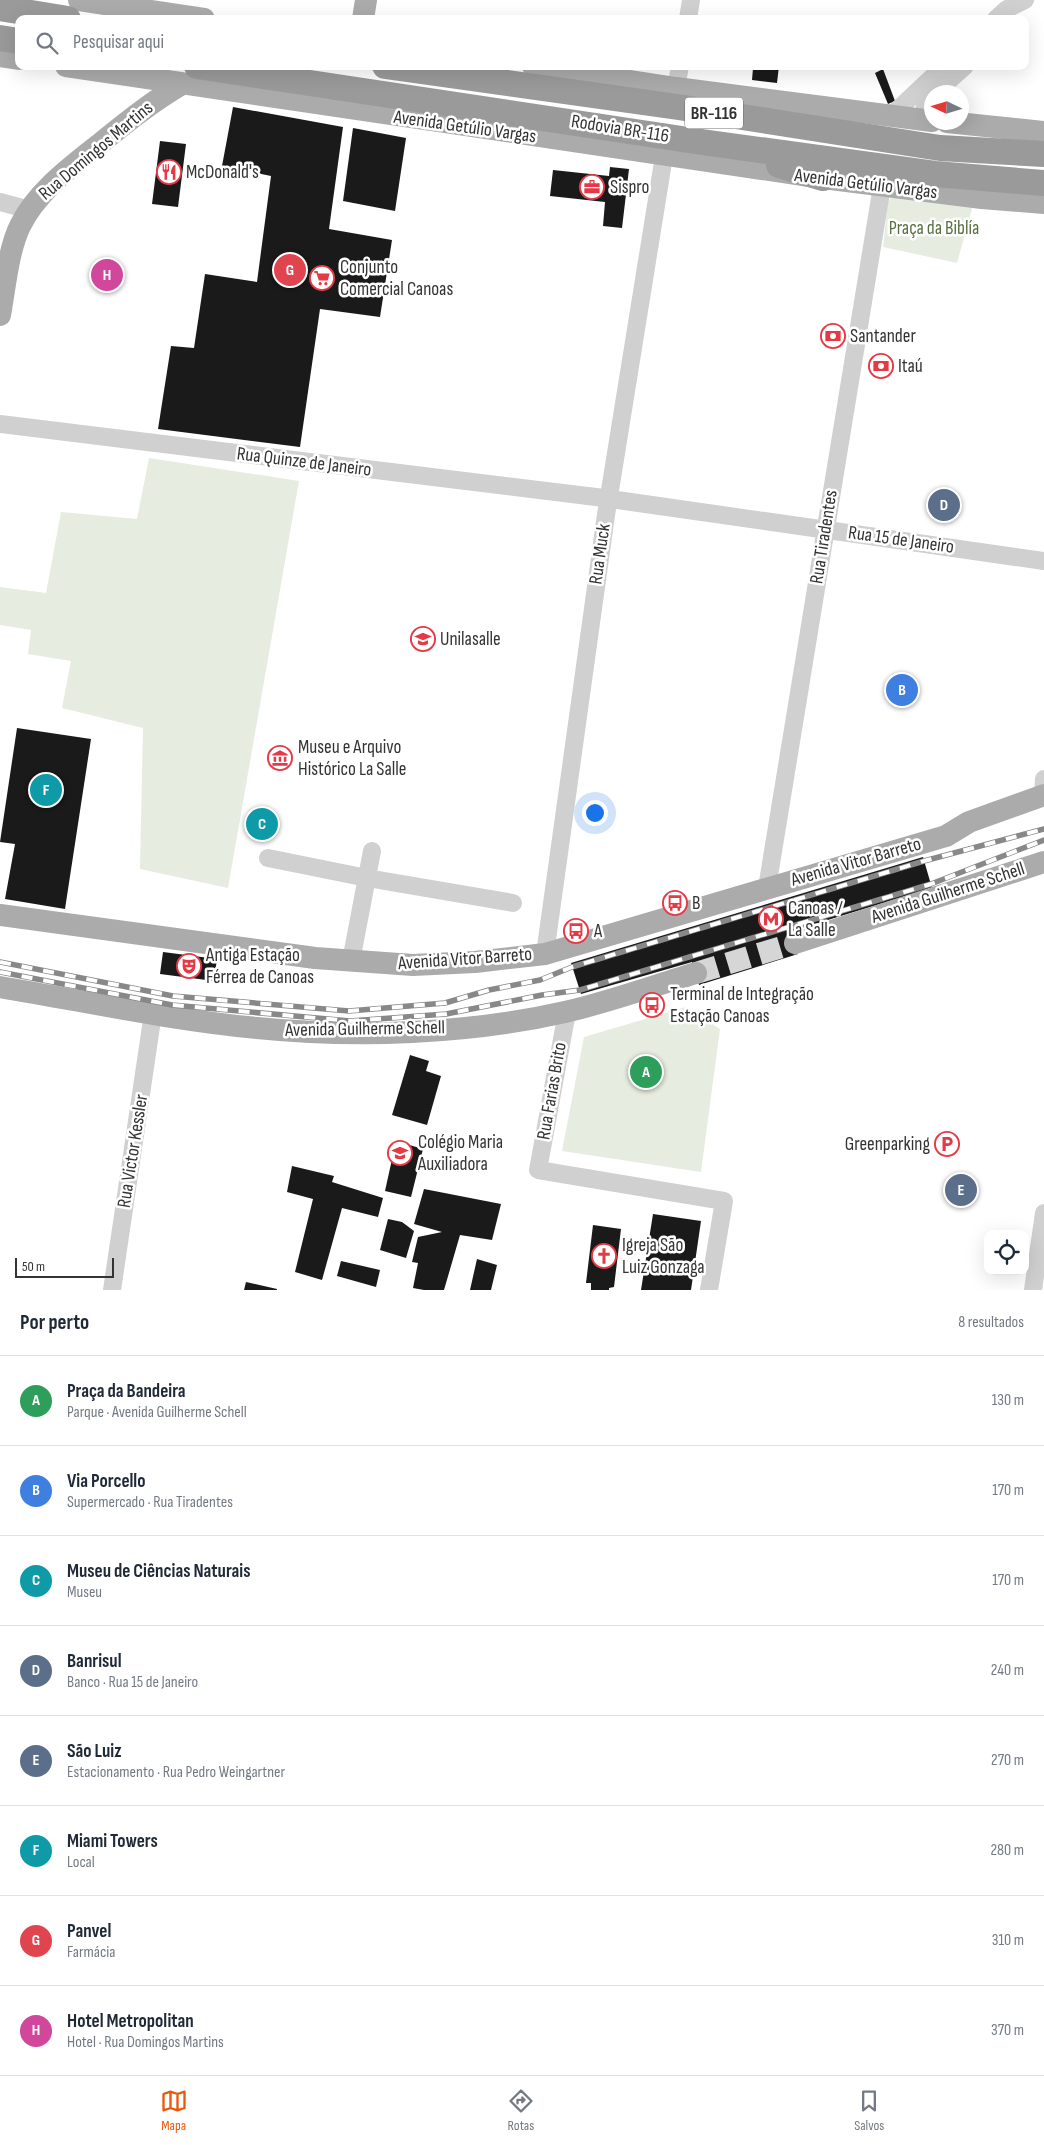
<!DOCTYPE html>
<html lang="pt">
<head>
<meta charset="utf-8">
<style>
	:root { --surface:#fff; --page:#f2f2f3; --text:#1f2937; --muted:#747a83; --line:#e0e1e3; --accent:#ea580c }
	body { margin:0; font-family:"Sofia Sans Condensed",sans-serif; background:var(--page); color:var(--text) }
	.controls { position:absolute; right:15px; bottom:15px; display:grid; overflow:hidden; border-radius:10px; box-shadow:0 5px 20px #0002 }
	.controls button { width:45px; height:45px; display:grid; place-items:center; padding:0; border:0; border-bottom:1px solid var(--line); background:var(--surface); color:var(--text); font:25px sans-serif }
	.compass { position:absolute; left:924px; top:85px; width:45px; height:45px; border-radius:50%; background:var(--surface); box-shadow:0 5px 20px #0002; rotate:274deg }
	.scale { position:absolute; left:15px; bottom:12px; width:99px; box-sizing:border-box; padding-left:5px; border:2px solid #333; border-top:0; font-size:14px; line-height:18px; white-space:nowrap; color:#333; -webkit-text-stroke:4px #fff; paint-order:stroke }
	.you { position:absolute; left:594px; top:812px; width:18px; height:18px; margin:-12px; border:4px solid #fff; border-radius:50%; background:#1a73e8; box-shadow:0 0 0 8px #1a73e833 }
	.badge { display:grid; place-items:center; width:32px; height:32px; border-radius:50%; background:var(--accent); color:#fff; font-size:16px; font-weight:700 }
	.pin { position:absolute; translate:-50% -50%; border:2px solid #fff; box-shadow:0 1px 5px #0006 }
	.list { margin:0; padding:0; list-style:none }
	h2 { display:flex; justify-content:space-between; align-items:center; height:65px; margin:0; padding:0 20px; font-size:21px }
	h2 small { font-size:16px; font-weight:400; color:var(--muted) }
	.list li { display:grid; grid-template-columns:32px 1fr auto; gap:15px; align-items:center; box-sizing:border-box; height:90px; padding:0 20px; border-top:1px solid var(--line) }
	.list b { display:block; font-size:19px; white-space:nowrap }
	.list p { margin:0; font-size:16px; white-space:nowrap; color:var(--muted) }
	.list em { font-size:16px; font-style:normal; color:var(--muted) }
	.icon { flex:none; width:28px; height:28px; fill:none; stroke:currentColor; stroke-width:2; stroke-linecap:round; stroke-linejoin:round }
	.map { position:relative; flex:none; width:1044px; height:1290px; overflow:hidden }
	.search { position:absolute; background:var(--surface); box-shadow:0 5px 20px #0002; left:15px; right:15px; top:15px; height:55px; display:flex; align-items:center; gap:12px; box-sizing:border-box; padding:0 18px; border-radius:10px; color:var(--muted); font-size:19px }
	.sheet { height:785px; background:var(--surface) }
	nav { display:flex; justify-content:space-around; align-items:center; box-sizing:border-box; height:70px; border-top:1px solid var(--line); background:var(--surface); font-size:14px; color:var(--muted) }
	nav a { display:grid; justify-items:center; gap:2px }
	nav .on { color:var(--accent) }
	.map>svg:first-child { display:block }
</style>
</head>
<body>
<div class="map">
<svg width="1044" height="1290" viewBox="0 0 1044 1290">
	<rect width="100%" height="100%" fill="#fff"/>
	<path fill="#e6ecdf" d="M895,194L973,205L957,263L883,247L888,201Z
		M149,458L299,481L228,888L140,869L143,728L62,708L71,661L28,654L31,630L0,625V587L46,593L61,512L137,519Z
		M686,1007L720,1029L701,1172L562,1151L584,1037Z"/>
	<path fill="#1a1a1a" d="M767,66H779L777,83L752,80L753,68L767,70Z
		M883,69L895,101L888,104L875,73Z
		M233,107L343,127L329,229L392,240L380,317L320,309L300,447L158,429L171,346L194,348L205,274L257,282L271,176L222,166Z
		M353,128L406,138L395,211L343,201Z
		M160,141L186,144L178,207L152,204Z
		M610,167L629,169L622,228L603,226L605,202L550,196L553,170L609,176Z
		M17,728L91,739L65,909L5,899L15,844L0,842Z
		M923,857L932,888L792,931L798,954L699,985L692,962L581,994L571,963Z
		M163,952L217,959L214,981L160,974Z
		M410,1055L429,1061L426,1071L441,1076L427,1125L392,1115Z
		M396,1141L423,1149L411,1197L385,1191Z
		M292,1166L334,1176L332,1182L383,1198L378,1217L342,1208L322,1280L295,1272L313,1199L287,1192Z
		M424,1189L501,1204L492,1240L460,1235L444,1290H424L413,1288L418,1263L412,1262L418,1237L442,1232L414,1224Z
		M653,1214L701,1221L691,1290H641Z
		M388,1219L402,1222L414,1231L406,1258L380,1250Z
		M593,1225L621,1229L614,1287L609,1288V1290H591V1283H586Z
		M477,1259L497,1265L491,1290H470Z
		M341,1261L380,1270L376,1287L337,1276Z
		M246,1282L277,1289V1290H244Z"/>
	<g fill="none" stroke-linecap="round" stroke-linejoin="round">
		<path stroke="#d6d6d6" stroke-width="22" stroke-dasharray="22 11" stroke-linecap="butt" d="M696,973L795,943"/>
		<path stroke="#d0d0d0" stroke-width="18" d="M688,19L691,0
			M996,19L1007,9L1025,0
			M676,88L680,66
			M936,92L965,66
			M891,116L944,66
			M927,121C923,110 923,104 932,96
			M0,202L30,210
			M0,424L596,497L1044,561
			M1043,796L1044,779
			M268,858L367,878L513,903
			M767,888L882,186
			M545,954L606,515L664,156
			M351,961L372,851
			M567,1012L538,1170L724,1201L709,1290
			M112,1290L153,1013
			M1033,1290L1044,1213"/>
		<path stroke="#ababab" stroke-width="22" d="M79,0L204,19
			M363,19L366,0
			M0,56L19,59
			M66,66L823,178L982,198L1044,203
			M533,66L676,88L932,121
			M947,122L1044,132
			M0,315C5,288 8,251 20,226C37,191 72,166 102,142C128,121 153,101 182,84
			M0,915L315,958L413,965L475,962L545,954L946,836L969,822L1044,795
			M795,943L1044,862
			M0,987C85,1001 171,1020 257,1028C357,1038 468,1034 565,1012C609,1002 653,986 696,973"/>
		<path stroke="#9a9a9a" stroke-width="26" d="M0,8L68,19
			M0,38L19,41
			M197,66L702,142L935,174L1044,183
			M385,66L678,107L940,148L1044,154
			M779,165L823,178"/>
		<defs>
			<path id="rail" d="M0,962L173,996L349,1011L445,1003L489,990L540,980L572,967L924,861L1044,829
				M0,972L172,1005L350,1021L446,1014L542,995L580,990L931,884L1044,840"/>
		</defs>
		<use href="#rail" stroke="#888" stroke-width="5.5"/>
		<use href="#rail" stroke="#fff" stroke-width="4" stroke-dasharray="11" stroke-linecap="butt"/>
	</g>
	<defs>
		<symbol id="restaurant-ring" viewBox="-11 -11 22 22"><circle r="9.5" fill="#fff" stroke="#e63946" stroke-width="1.5"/><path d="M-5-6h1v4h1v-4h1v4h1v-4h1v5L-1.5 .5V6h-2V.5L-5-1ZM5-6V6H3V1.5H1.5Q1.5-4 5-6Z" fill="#e63946"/></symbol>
		<symbol id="office-ring" viewBox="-11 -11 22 22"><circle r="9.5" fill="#fff" stroke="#e63946" stroke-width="1.5"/><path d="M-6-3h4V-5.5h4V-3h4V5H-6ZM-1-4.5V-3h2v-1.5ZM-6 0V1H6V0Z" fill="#e63946"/></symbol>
		<symbol id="supermarket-ring" viewBox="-11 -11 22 22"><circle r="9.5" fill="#fff" stroke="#e63946" stroke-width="1.5"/><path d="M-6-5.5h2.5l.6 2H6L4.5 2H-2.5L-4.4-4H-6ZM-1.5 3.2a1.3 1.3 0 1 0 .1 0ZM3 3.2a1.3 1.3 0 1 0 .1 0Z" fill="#e63946"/></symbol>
		<symbol id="bank-ring" viewBox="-11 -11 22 22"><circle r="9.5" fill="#fff" stroke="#e63946" stroke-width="1.5"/><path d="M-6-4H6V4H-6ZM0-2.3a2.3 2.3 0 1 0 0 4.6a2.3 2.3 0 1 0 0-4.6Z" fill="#e63946"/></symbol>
		<symbol id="university-ring" viewBox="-11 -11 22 22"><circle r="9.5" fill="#fff" stroke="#e63946" stroke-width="1.5"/><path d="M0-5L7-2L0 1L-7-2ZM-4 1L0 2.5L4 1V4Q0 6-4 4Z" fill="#e63946"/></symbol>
		<symbol id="museum-ring" viewBox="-11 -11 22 22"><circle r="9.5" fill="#fff" stroke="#e63946" stroke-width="1.5"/><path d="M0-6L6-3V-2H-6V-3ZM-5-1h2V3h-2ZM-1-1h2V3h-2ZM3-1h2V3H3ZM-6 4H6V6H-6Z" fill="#e63946"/></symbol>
		<symbol id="bus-ring" viewBox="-11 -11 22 22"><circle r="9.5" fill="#fff" stroke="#e63946" stroke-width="1.5"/><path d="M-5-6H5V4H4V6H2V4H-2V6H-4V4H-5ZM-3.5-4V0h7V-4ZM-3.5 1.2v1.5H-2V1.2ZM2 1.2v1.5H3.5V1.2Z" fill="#e63946"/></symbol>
		<symbol id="metro-ring" viewBox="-11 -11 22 22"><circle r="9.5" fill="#fff" stroke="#e63946" stroke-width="1.5"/><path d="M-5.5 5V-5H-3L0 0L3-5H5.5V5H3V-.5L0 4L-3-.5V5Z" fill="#e63946"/></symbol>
		<symbol id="theatre-ring" viewBox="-11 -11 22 22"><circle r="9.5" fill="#fff" stroke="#e63946" stroke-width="1.5"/><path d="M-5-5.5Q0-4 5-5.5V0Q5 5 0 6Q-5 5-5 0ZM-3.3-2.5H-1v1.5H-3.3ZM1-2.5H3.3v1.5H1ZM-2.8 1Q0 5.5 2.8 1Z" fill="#e63946"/></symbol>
		<symbol id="parking-ring" viewBox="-11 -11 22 22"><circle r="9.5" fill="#fff" stroke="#e63946" stroke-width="1.5"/><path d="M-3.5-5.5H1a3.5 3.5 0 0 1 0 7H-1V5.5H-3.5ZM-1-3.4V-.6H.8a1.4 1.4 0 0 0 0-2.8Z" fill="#e63946"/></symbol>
		<symbol id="school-ring" viewBox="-11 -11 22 22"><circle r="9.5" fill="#fff" stroke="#e63946" stroke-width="1.5"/><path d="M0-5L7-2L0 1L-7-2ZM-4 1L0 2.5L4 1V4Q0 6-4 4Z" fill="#e63946"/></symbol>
		<symbol id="church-ring" viewBox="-11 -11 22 22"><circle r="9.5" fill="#fff" stroke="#e63946" stroke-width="1.5"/><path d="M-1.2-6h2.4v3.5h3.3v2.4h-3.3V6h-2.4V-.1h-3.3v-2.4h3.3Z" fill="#e63946"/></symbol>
	</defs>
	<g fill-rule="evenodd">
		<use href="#restaurant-ring" x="155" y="158" width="28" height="28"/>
		<use href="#office-ring" x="578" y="173" width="28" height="28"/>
		<use href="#supermarket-ring" x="308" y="264" width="28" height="28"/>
		<use href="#bank-ring" x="819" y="322" width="28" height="28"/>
		<use href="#bank-ring" x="867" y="352" width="28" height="28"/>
		<use href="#university-ring" x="409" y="625" width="28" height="28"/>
		<use href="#museum-ring" x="266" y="744" width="28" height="28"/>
		<use href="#bus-ring" x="661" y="889" width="28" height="28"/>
		<use href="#metro-ring" x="757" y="905" width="28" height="28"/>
		<use href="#bus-ring" x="562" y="917" width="28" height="28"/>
		<use href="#theatre-ring" x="175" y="952" width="28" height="28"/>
		<use href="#bus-ring" x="638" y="991" width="28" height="28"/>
		<use href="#parking-ring" x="933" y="1130" width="28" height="28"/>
		<use href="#school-ring" x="386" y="1139" width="28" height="28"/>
		<use href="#church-ring" x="590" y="1242" width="28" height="28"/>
	</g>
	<g text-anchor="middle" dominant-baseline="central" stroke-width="5" stroke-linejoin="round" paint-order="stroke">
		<rect fill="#fff" stroke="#707070" stroke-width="1" x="685" y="97.5" width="58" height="31" rx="4"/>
		<g font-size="18" font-weight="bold" fill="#333">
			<text x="714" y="113">BR-116</text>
		</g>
		<g font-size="19" fill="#333" stroke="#fff">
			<text transform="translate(465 127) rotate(8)">Avenida Getúlio Vargas</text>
			<text transform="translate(620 129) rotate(9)">Rodovia BR-116</text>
			<text transform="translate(96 151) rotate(-40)">Rua Domingos Martins</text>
			<text transform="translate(866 184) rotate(7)">Avenida Getúlio Vargas</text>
			<text transform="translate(304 462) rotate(7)">Rua Quinze de Janeiro</text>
			<text transform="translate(824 537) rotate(-81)">Rua Tiradentes</text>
			<text transform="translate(901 540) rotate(8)">Rua 15 de Janeiro</text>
			<text transform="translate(600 554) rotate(-82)">Rua Muck</text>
			<text transform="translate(856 862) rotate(-16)">Avenida Vitor Barreto</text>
			<text transform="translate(948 893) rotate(-18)">Avenida Guilherme Schell</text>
			<text transform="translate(465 959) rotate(-4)">Avenida Vitor Barreto</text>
			<text transform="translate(365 1029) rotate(-1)">Avenida Guilherme Schell</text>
			<text transform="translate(552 1091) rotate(-80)">Rua Farias Brito</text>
			<text transform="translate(133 1151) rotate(-81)">Rua Victor Kessler</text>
		</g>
		<g font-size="19" fill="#333" stroke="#fff" text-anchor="start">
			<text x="186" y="172">McDonald's</text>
			<text x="610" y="187">Sispro</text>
			<text x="340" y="267">Conjunto<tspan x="340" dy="22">Comercial Canoas</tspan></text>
			<text x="850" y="336">Santander</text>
			<text x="898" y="366">Itaú</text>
			<text x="440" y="639">Unilasalle</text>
			<text x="298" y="747">Museu e Arquivo<tspan x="298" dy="22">Histórico La Salle</tspan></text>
			<text x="692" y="903">B</text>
			<text x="788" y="908">Canoas /<tspan x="788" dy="22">La Salle</tspan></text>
			<text x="594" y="931">A</text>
			<text x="206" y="955">Antiga Estação<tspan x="206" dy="22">Férrea de Canoas</tspan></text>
			<text x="670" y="994">Terminal de Integração<tspan x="670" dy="22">Estação Canoas</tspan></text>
			<text x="418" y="1142">Colégio Maria<tspan x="418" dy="22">Auxiliadora</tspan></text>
			<text x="930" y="1144" text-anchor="end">Greenparking</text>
			<text x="622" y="1245">Igreja São<tspan x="622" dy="22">Luiz Gonzaga</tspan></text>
		</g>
		<g font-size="19" fill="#56703f" stroke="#fff">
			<text x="934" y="228">Praça da Biblía</text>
		</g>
	</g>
</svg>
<div class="controls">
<button><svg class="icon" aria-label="locate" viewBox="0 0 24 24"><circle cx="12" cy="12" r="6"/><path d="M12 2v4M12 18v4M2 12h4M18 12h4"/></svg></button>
</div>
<svg class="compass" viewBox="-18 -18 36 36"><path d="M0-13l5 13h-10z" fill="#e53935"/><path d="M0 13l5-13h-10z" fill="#747a83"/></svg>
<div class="scale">50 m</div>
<div class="you"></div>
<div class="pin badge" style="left:646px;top:1072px;background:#2e9e5b">A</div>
<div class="pin badge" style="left:902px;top:690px;background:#3f7fe0">B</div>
<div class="pin badge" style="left:262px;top:824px;background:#0f9aa8">C</div>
<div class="pin badge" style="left:944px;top:505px;background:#5c6f8a">D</div>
<div class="pin badge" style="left:961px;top:1190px;background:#5c6f8a">E</div>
<div class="pin badge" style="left:46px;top:790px;background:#0f9aa8">F</div>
<div class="pin badge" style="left:290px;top:270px;background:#e0444e">G</div>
<div class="pin badge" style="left:107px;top:275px;background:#d1479c">H</div>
<div class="search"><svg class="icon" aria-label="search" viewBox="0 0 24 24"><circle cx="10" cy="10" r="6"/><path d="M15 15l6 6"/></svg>Pesquisar aqui</div>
</div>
<section class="sheet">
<h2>Por perto<small>8 resultados</small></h2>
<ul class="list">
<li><span class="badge" style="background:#2e9e5b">A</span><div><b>Praça da Bandeira</b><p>Parque · Avenida Guilherme Schell</p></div><em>130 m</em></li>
<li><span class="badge" style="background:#3f7fe0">B</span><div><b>Via Porcello</b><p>Supermercado · Rua Tiradentes</p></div><em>170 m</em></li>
<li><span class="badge" style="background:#0f9aa8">C</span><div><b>Museu de Ciências Naturais</b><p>Museu</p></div><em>170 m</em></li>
<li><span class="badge" style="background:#5c6f8a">D</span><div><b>Banrisul</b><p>Banco · Rua 15 de Janeiro</p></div><em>240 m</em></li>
<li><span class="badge" style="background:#5c6f8a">E</span><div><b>São Luiz</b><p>Estacionamento · Rua Pedro Weingartner</p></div><em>270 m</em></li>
<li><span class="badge" style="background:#0f9aa8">F</span><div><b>Miami Towers</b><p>Local</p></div><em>280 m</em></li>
<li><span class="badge" style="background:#e0444e">G</span><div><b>Panvel</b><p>Farmácia</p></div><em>310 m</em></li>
<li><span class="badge" style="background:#d1479c">H</span><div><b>Hotel Metropolitan</b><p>Hotel · Rua Domingos Martins</p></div><em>370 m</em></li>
</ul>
</section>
<nav>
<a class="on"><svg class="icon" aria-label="map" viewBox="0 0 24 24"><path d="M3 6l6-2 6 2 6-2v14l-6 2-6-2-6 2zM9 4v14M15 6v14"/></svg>Mapa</a>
<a><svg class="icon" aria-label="directions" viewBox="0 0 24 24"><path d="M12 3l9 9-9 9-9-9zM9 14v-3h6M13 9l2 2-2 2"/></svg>Rotas</a>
<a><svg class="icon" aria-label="saved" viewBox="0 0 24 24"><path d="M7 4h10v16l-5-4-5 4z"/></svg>Salvos</a>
</nav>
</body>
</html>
